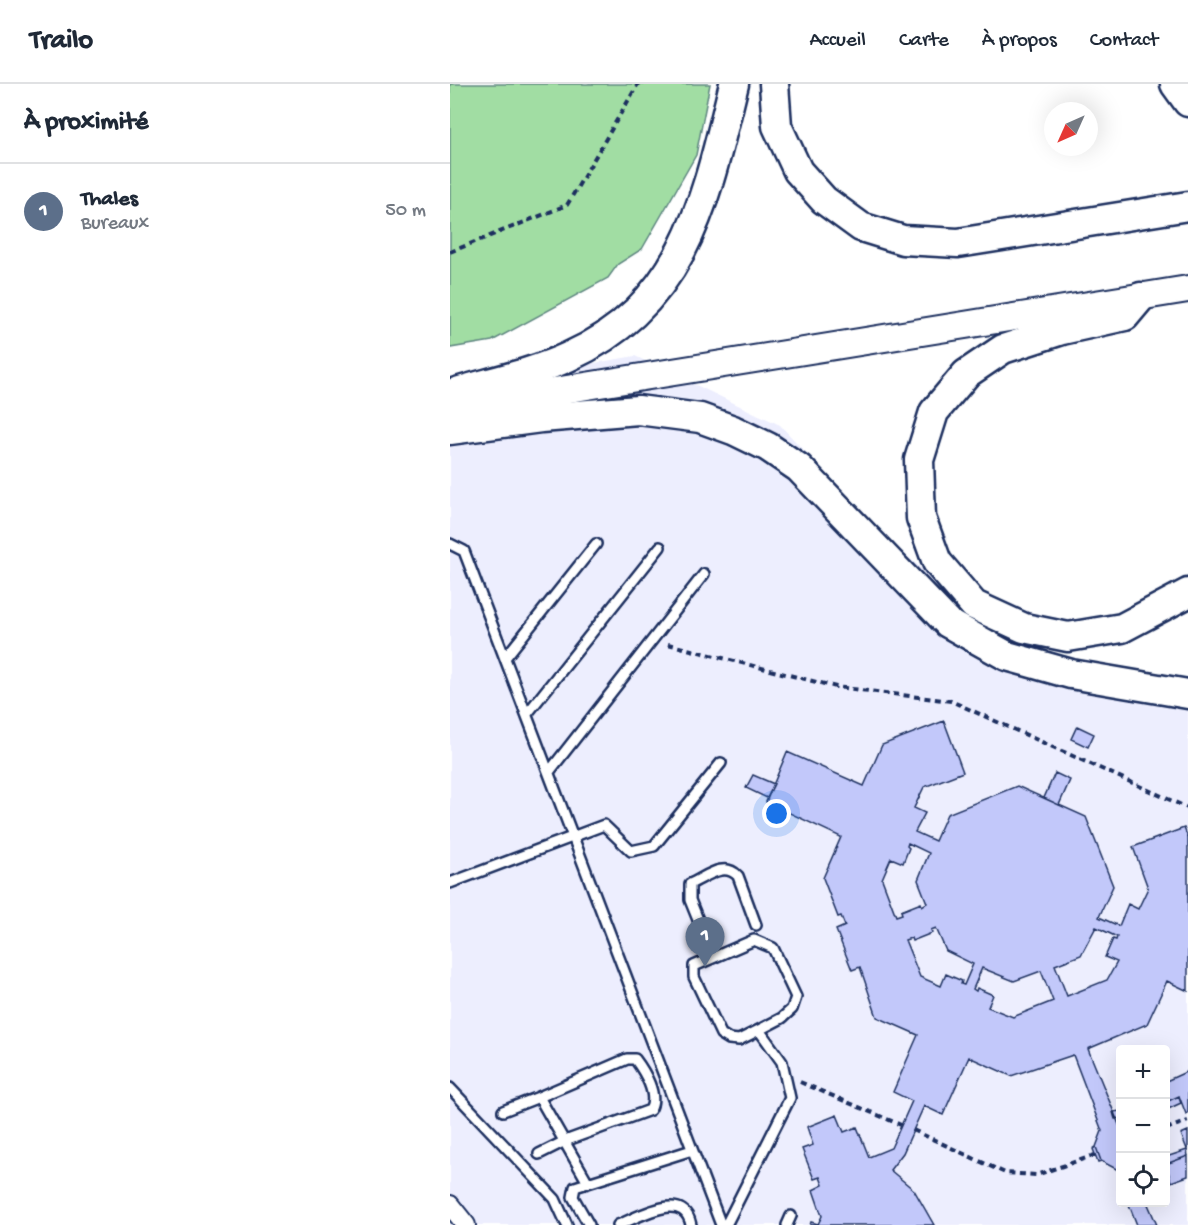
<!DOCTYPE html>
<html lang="fr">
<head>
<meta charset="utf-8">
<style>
	:root { --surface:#fff; --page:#f2f2f3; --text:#1f2937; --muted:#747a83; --line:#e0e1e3; --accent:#0b8043 }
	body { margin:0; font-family:"Gochi Hand",sans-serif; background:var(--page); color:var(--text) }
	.controls { position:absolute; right:18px; bottom:18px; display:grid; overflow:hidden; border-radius:6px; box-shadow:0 6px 24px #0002 }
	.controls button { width:54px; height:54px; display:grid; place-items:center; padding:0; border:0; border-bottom:2px solid var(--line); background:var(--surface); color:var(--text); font:30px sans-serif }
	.compass { position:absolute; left:594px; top:18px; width:54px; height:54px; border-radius:50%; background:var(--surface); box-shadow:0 6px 24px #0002; rotate:225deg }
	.you { position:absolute; left:327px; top:730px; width:21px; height:21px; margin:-15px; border:4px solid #fff; border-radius:50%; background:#1a73e8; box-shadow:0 0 0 9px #1a73e833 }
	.badge { display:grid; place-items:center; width:39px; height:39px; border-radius:50%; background:var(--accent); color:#fff; font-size:20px; font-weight:700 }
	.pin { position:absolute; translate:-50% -50px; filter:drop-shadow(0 2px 3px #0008) }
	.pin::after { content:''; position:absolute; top:32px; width:21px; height:18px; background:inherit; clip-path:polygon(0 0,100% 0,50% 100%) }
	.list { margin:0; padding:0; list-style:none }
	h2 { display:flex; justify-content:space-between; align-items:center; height:78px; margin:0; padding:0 24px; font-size:26px }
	h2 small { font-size:20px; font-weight:400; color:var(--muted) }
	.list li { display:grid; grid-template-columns:39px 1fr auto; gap:18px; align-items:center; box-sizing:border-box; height:96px; padding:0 24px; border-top:2px solid var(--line) }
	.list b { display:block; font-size:22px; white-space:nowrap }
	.list p { margin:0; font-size:20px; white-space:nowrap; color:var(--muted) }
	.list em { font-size:20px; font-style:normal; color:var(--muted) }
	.icon { flex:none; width:33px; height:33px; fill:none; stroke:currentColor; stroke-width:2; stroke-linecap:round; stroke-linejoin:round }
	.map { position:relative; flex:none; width:738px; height:1141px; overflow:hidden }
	header { display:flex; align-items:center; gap:36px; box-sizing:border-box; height:84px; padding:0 30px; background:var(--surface); border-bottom:2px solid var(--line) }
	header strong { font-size:28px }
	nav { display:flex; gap:33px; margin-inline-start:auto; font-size:21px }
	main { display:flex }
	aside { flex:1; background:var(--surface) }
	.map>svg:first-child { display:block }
</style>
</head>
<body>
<header>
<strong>Trailo</strong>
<nav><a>Accueil</a><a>Carte</a><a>À propos</a><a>Contact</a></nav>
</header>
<main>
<aside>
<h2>À proximité<small></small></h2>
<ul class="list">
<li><span class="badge" style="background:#5c6f8a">1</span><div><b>Thales</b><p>Bureaux</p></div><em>50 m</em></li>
</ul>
</aside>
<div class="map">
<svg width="738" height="1141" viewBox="0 0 738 1141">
	<rect width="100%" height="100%" fill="#fff"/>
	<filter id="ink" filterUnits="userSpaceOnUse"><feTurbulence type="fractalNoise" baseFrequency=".0167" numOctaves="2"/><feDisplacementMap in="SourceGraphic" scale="12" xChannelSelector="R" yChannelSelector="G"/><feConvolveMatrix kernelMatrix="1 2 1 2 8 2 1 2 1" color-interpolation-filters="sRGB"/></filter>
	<g filter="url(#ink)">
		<path fill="#edeefe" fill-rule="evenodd" d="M185,272L330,341L443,461L564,560L738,609V1141H0V304ZM670,966H716V1118H670Z"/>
		<path fill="#a1dda3" stroke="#5e8680" stroke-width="1.5" d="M0,0H260L246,71L192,165L168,180L158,194L42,257L0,264Z"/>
		<path fill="#c2c8fa" stroke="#1b2f5e" stroke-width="1.5" fill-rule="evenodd" d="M494,637L513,688L474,703L464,724L475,729L465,748L485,757L497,730L567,702L636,733L663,802L649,833L669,842L678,820L688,825L698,804L683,763L734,744L738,754V907L717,897L697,940L638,965L670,1043V1087L651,1077L646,1063L652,1047L623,971L561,992L519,973L493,1031L474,1022L453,1069L440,1086L464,1106L484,1141H360L361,1138L368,1140L372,1132L363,1106L373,1101L370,1093L364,1095L352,1065L363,1061L357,1043L387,1031L394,1048L407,1043L419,1073L441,1064L462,1017L443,1008L468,951L427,933L410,883L402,886L386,846L395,842L391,832L388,833L373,794L391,753L316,718L337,668L414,702L432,661ZM458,759L479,769L468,796L477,819L472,822L471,819L451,827L452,830L446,832L432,795L441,774L453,779L459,764L457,762ZM646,843L667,853L666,856L663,855L655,873L667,878L657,896L617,912L605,881L631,871ZM486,844L496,867L523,880L514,901L511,900L512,897L496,890L491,902L470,893L455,856L461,854L462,857L482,849L481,846ZM532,884L564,897L591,887L603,917L563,933L538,923L543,911L527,904L526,907L523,905Z
			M627,642L644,650L638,663L621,655Z
			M605,689L620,696L609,721L594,714Z
			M303,691L324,700L317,714L296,704Z
			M738,987V1029L736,1030L729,1012L716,1018V997Z
			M729,1012L731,1019L716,1026V1018Z
			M670,1027V1034L665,1035L663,1028Z
			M738,1047V1068L731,1050Z
			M646,1063L651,1077L648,1078L643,1065Z
			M737,1066L738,1072L716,1080V1073Z
			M738,1072V1092L721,1098L716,1080Z
			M678,1118H697L707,1141H687Z"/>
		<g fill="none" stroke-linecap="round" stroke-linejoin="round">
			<defs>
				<path id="lane" d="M0,460L14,467L271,1141
					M55,574L146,460
					M77,630L210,463
					M99,688L254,490
					M0,799L154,741L181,767L204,762L271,679
					M304,856L323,864L346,913L342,925L332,934L309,946L289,956L279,955L271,950L244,893V882Z
					M263,873L240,816V800C256,793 274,777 288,792L306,841
					M0,1004L105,1115L117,1141
					M53,1027L89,1013
					M89,1070L115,1057L200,1026C209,1011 194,987 185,975H177L89,1013L137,1097
					M139,1141L123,1113L125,1103L242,1066
					M168,1141C189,1133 234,1105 241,1141
					M276,1141L340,1014L332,978L309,946
					M337,1141L341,1132"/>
				<path id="street" d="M0,1121L16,1141"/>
				<path id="secondary" d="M0,324L738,205"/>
				<path id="primary" d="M324,0L327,42L348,87L374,116L411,143L453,156L508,159L738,122
					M725,0L738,18
					M691,213L675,232L612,246L553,265L516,290L484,328L469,376L471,434L487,478L524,521L574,544L618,553L672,544L738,509
					M0,310C39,298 81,290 118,273C236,220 256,114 284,0
					M0,346L91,334L188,326L250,334L283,346L318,363L349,384L498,539L557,572L621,590L738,610"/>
			</defs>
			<use href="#lane" stroke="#1b2f5e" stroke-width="14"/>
			<use href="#street" stroke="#1b2f5e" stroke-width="22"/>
			<use href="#secondary" stroke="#1b2f5e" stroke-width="30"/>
			<use href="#primary" stroke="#1b2f5e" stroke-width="33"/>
			<path stroke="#1b2f5e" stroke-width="4" stroke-dasharray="6 4.5" stroke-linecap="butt" d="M0,168L117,121L188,0
				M218,560L386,603L501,617L738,724
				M350,998L451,1041
				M716,1045L738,1037
				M463,1046L555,1089L586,1091L645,1071"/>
			<use href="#lane" stroke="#fff" stroke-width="9"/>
			<use href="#street" stroke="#fff" stroke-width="18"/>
			<use href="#secondary" stroke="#fff" stroke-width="26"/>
			<use href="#primary" stroke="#fff" stroke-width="28"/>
		</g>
	</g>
</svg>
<div class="controls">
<button>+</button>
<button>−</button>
<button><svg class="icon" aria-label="locate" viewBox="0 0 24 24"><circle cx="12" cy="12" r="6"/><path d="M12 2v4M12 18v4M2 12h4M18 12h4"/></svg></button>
</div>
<svg class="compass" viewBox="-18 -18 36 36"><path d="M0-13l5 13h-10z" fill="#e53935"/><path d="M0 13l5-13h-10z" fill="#747a83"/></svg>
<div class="you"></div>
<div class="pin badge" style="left:255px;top:883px;background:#5c6f8a">1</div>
</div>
</main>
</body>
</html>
